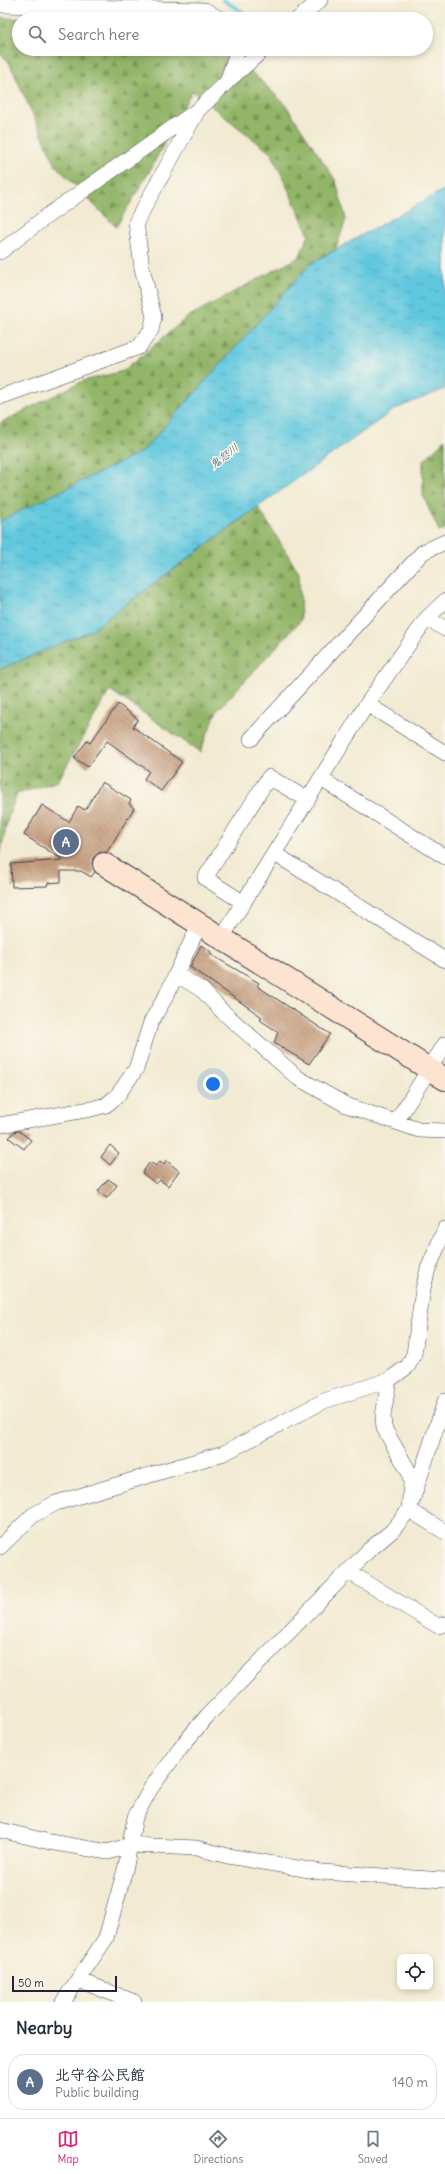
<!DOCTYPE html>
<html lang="en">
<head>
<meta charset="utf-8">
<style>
	:root { --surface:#fff; --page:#f2f2f3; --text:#1f2937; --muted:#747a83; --line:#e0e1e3; --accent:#db2777 }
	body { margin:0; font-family:Delius,"Klee One",sans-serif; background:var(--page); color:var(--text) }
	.controls { position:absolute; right:12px; bottom:12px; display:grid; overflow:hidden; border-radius:8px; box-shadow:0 2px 6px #0003 }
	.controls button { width:36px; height:36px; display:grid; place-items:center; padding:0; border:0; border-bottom:1px solid var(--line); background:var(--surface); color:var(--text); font:20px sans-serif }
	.scale { position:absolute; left:12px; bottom:10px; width:105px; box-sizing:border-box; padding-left:4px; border:2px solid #22223b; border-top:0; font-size:11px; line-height:14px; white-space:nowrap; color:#22223b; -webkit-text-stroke:3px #fbf7ec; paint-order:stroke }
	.you { position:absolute; left:213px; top:1084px; width:14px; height:14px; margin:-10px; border:3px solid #fff; border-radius:50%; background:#1a73e8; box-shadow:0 0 0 6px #1a73e833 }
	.badge { display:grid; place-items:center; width:26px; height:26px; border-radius:50%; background:var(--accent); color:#fff; font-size:13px; font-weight:700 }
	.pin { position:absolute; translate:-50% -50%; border:2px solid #fff; box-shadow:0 1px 4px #0006 }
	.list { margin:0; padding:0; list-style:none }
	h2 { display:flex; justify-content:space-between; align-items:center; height:52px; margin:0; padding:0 16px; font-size:17px }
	h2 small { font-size:13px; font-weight:400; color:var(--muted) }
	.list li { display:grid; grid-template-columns:26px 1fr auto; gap:12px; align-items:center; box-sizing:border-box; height:56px; margin:0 8px 8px; padding:0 8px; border:1px solid var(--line); border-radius:16px }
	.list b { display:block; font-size:15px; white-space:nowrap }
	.list p { margin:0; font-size:13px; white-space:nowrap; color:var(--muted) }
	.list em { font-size:13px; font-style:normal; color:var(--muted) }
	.icon { flex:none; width:22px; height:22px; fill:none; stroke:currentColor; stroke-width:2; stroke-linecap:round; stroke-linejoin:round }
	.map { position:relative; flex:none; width:445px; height:2002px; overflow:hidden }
	.search { position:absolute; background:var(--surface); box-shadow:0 2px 6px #0003; left:12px; right:12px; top:12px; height:44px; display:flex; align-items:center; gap:10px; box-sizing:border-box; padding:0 14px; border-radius:22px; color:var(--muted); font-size:15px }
	.sheet { height:116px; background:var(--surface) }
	nav { display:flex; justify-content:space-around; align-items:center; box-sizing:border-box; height:56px; border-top:1px solid var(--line); background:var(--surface); font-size:11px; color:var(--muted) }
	nav a { display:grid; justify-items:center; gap:2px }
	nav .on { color:var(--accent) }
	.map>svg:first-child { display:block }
</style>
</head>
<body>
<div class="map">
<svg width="445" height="2002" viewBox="0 0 445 2002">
	<defs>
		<pattern id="forest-firs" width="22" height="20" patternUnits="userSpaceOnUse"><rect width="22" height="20" fill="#92b568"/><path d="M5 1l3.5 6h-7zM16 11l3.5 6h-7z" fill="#779357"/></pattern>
		<pattern id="water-ripples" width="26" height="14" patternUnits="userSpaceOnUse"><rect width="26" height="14" fill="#61c8de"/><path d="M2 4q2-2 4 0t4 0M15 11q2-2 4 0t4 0" fill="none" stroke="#50a2b5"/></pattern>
		<pattern id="building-back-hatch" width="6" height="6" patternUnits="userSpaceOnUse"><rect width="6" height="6" fill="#c59d7e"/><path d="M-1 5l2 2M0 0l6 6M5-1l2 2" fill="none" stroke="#a08068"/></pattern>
	</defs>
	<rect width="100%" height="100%" fill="#fbf7ec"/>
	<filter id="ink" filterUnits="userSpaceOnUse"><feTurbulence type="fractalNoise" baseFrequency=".025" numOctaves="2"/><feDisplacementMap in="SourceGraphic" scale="8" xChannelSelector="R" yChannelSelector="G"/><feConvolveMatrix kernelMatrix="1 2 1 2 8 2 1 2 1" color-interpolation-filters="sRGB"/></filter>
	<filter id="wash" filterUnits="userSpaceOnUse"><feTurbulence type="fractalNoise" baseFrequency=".012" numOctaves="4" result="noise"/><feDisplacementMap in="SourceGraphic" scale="16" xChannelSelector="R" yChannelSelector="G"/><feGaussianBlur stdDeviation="0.9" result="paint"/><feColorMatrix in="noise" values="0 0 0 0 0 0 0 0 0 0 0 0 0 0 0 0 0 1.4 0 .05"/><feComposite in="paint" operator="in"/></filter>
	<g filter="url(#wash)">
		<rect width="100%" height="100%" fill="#f2ead2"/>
		<path fill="url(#forest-firs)" stroke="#5a6c52" d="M0,18L97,19H19V49H228L285,104L336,181L346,219L336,249L310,264L143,451L0,521V423L83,381L123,371L189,316L299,257L309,235L272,154L192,91L149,172L116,227L56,166L9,62L0,53Z
			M445,439V530L439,531L423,496V461Z
			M258,507L299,573L301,620L217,711L200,752L110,690L58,781L17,794L9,815L0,855V669L90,631Z"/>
		<path fill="url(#water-ripples)" stroke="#42758c" d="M445,189V389L395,409L234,524L90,631L0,669V521L143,451L310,264Z"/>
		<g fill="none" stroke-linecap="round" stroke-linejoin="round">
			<path stroke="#61c8de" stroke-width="4" d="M223,0L243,12"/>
		</g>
		<g id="blocks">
			<path fill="url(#building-back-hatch)" d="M118,704L138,719L133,727L182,762L161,791L144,779L149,771L107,741L88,767L74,758L87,741L90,743Z
				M102,782L131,800L129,804L134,808L107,852L99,853L93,858L92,864L95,872L91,877L81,871H61V882L48,883L47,886L12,887L11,864L63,860L24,835L42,805L69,822L78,806L85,810Z
				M201,945L211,952L210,954L259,983L257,986L330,1034L309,1064L274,1043L278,1032L260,1020L262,1017L190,967Z
				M19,1131L31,1140L24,1149L9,1138L14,1132Z
				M110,1145L119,1153L110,1165L101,1157Z
				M166,1160L179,1171L168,1186L160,1180L156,1184L142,1173L150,1162L156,1166L160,1161L164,1164Z
				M108,1179L117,1185L107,1198L98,1191Z"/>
		</g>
	</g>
	<g filter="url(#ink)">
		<use href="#blocks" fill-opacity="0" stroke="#414052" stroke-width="1"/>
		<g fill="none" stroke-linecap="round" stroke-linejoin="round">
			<defs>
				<path id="street" d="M0,5L205,10L220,19
					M298,19L320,0
					M229,80L264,49
					M0,252L47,216L195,112
					M0,397L139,347L151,330L154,317L142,268L136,222L198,110L227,82L238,49
					M427,618L445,629
					M367,704L445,753
					M251,739L423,552L445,542
					M321,779L445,857
					M275,854L445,960
					M244,903L205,878L269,777L308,800
					M222,937L367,704L427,618L445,601
					M176,974L202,990L223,1012L298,1078L346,1105L419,1130L445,1131
					M396,1122L445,1044
					M0,1125L91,1109L106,1105L117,1096L136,1069L151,1022L166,996L200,923
					M389,1380L383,1416L384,1428L409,1472L411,1482L409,1510L445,1532
					M0,1547L33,1515L56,1503L224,1453L324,1401L389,1380L408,1366L414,1354L423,1289L428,1269L445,1229
					M349,1572L438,1626L445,1624
					M0,1830L50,1842L108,1852L131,1845L196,1848L228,1856L321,1872L445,1880
					M79,1980L134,2002
					M63,2002L106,1938L126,1866L135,1817L151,1788L180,1748L208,1715L369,1550L392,1531L409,1510L445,1401"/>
				<path id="secondary" d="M104,864L445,1079"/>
			</defs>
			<use href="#street" stroke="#414052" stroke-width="16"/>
			<use href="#secondary" stroke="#414052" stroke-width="24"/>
			<use href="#street" stroke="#fff" stroke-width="15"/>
			<use href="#secondary" stroke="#fde4d0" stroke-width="22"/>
		</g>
	</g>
	<g text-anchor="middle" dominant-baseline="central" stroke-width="3" stroke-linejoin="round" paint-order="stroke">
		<g font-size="11" font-style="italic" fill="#385c74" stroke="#fbf7ec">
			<text transform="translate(224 456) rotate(-38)">鬼怒川</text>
		</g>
	</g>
</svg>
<div class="controls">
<button><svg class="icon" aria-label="locate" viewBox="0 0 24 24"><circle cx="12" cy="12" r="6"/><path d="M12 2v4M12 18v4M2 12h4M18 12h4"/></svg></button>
</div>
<div class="scale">50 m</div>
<div class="you"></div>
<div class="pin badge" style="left:66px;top:842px;background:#5c6f8a">A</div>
<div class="search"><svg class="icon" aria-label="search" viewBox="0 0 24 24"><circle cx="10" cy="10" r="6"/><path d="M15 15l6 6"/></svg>Search here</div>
</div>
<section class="sheet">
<h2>Nearby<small></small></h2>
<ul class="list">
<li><span class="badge" style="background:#5c6f8a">A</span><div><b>北守谷公民館</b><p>Public building</p></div><em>140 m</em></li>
</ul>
</section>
<nav>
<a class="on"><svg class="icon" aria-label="map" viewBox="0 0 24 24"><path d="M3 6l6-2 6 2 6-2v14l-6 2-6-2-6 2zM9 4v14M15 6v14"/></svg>Map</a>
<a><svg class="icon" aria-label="directions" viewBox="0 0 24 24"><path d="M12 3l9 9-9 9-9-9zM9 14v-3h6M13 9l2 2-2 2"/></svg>Directions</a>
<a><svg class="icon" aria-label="saved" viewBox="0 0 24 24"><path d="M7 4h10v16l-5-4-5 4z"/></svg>Saved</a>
</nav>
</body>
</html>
